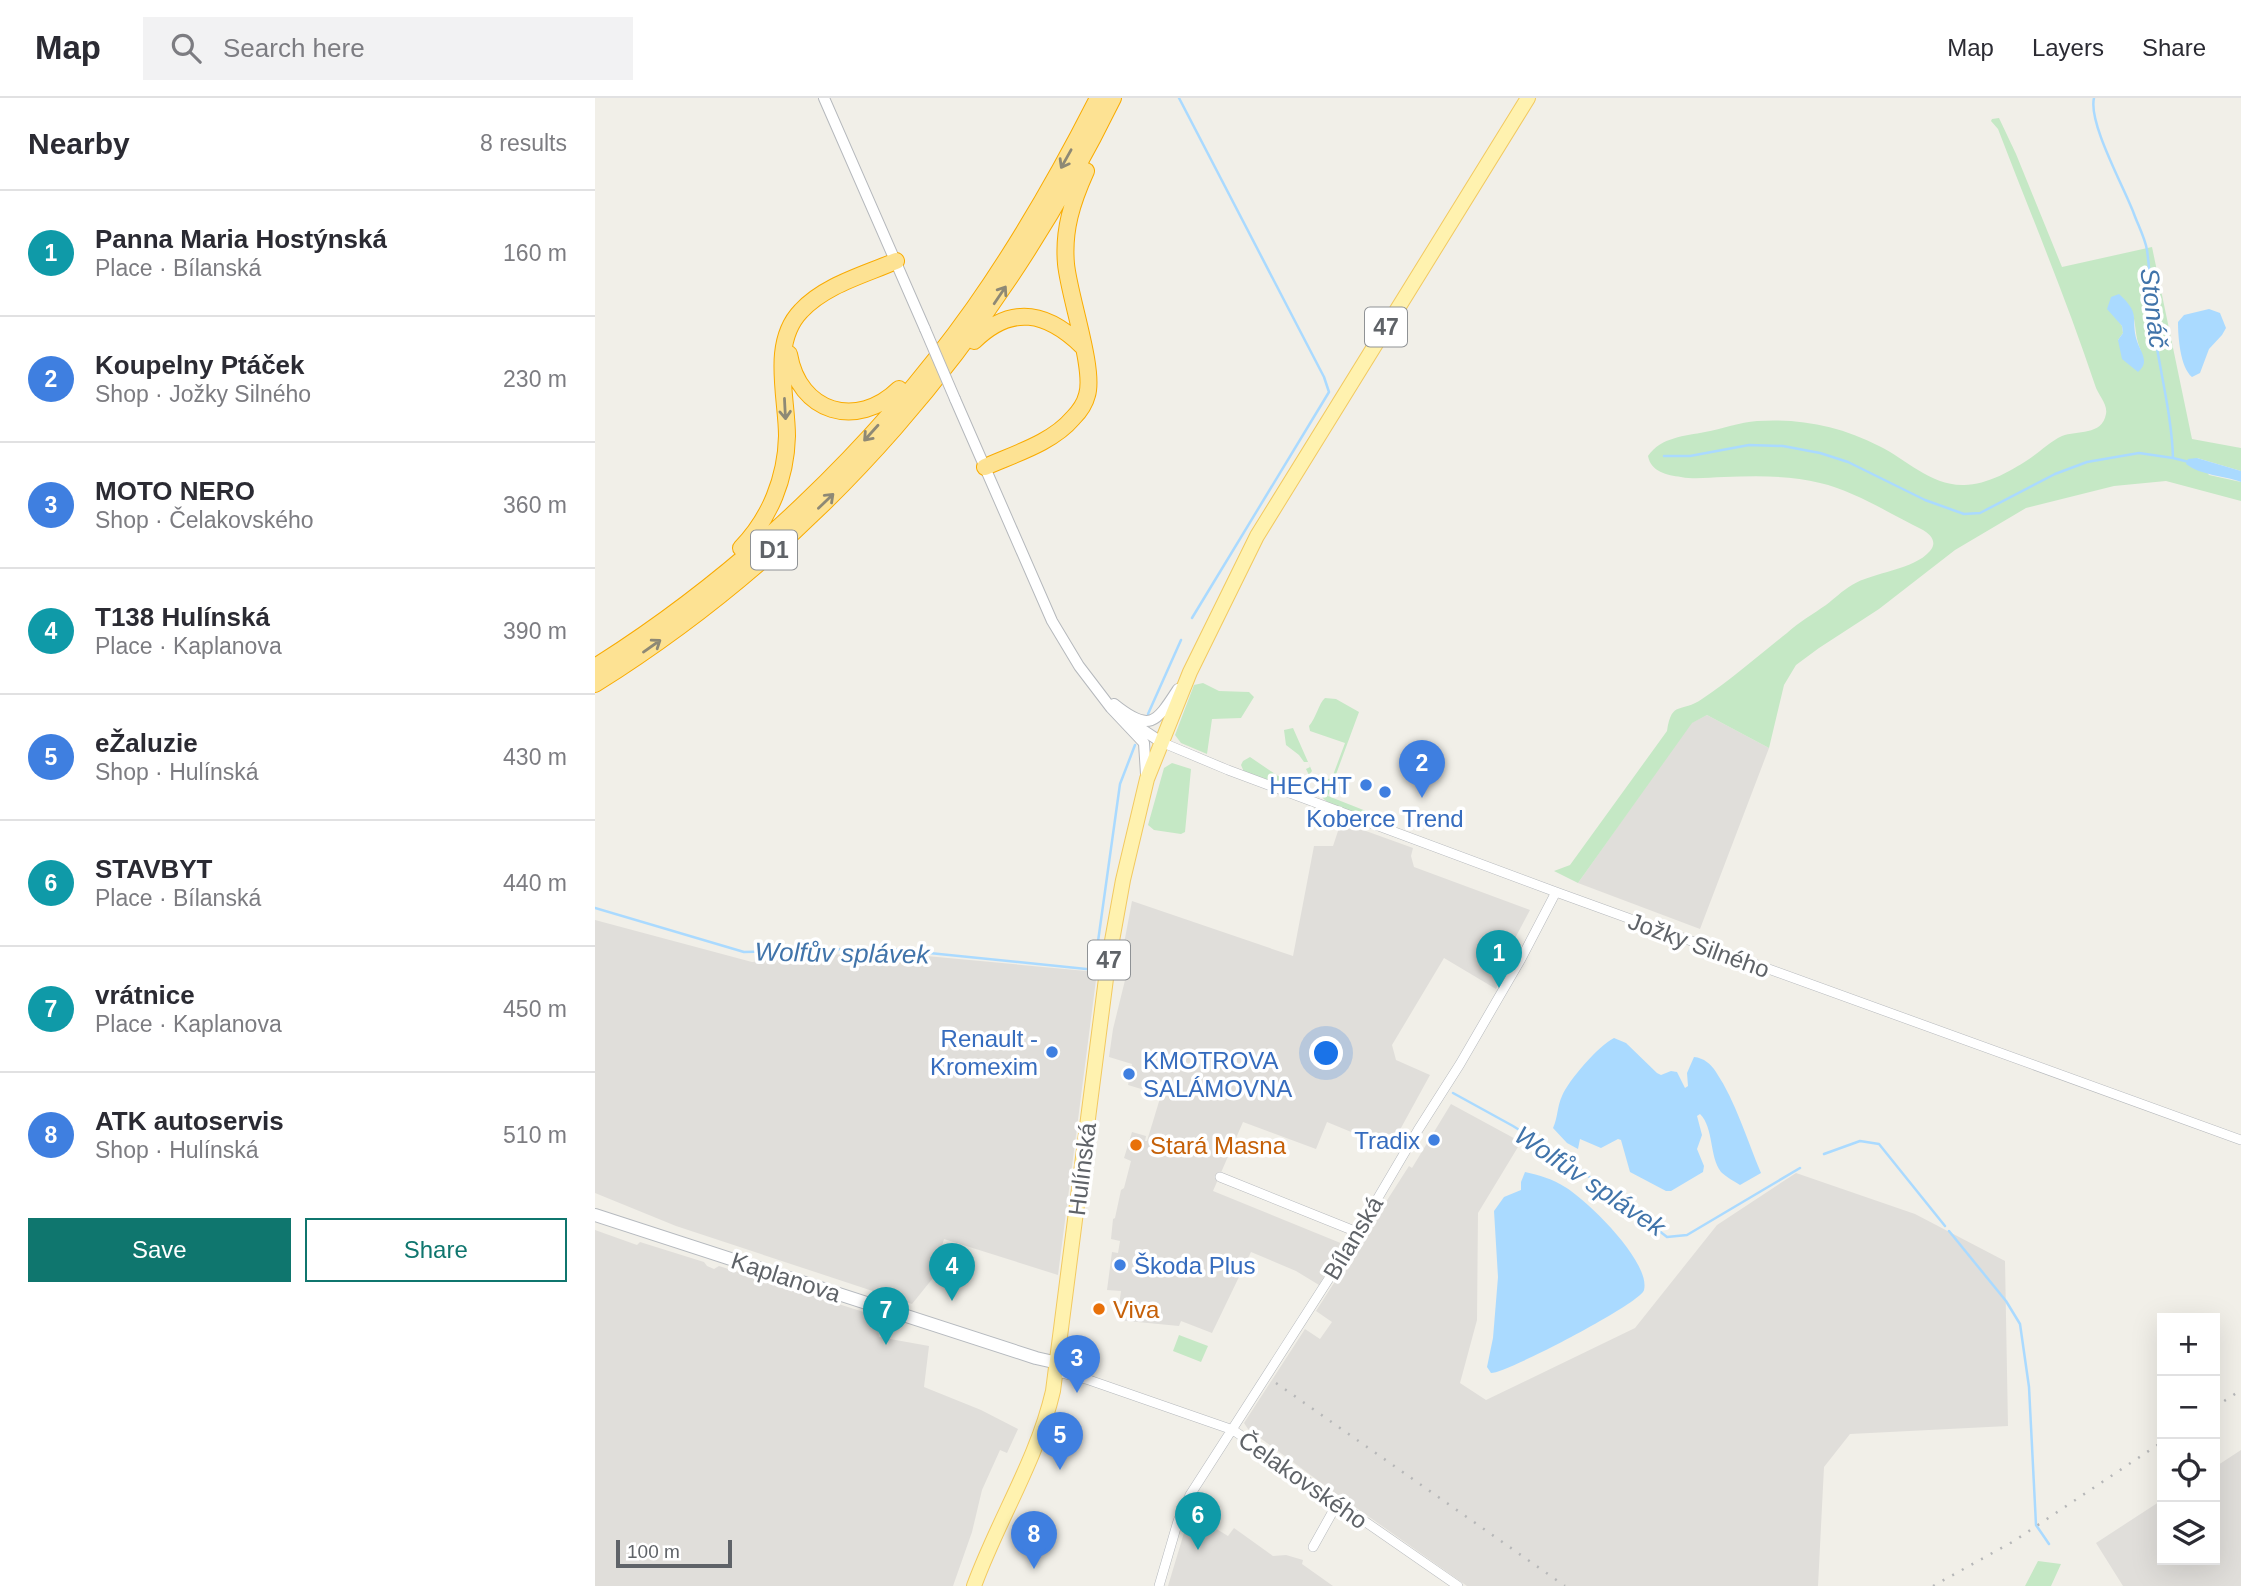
<!DOCTYPE html>
<html lang="en">
<head>
<meta charset="utf-8">
<style>
	:root { --surface:#fff; --page:#f2f2f3; --text:#2b2b33; --muted:#7c7c81; --line:#e1e1e2; --accent:#0f766e }
	body { margin:0; font-family:Arial,sans-serif; background:var(--page); color:var(--text) }
	.controls { position:absolute; right:21px; bottom:21px; display:grid; overflow:hidden; border-radius:0px; box-shadow:0 7px 28px #0002 }
	.controls button { width:63px; height:63px; display:grid; place-items:center; padding:0; border:0; border-bottom:2px solid var(--line); background:var(--surface); color:var(--text); font:35px sans-serif }
	.scale { position:absolute; left:21px; bottom:18px; width:116px; box-sizing:border-box; padding-left:7px; border:4px solid #5f6368; border-top:0; font-size:19px; line-height:24px; white-space:nowrap; color:#5f6368; -webkit-text-stroke:5px #fff; paint-order:stroke }
	.you { position:absolute; left:732px; top:956px; width:24px; height:24px; margin:-18px; border:5px solid #fff; border-radius:50%; background:#1a73e8; box-shadow:0 0 0 10px #1a73e833 }
	.badge { display:grid; place-items:center; width:46px; height:46px; border-radius:50%; background:var(--accent); color:#fff; font-size:23px; font-weight:700 }
	.pin { position:absolute; translate:-50% -58px; filter:drop-shadow(0 2px 4px #0008) }
	.pin::after { content:''; position:absolute; top:37px; width:24px; height:21px; background:inherit; clip-path:polygon(0 0,100% 0,50% 100%) }
	.list { margin:0; padding:0; list-style:none }
	h2 { display:flex; justify-content:space-between; align-items:center; height:91px; margin:0; padding:0 28px; font-size:30px }
	h2 small { font-size:23px; font-weight:400; color:var(--muted) }
	.list li { display:grid; grid-template-columns:46px 1fr auto; gap:21px; align-items:center; box-sizing:border-box; height:126px; padding:0 28px; border-top:2px solid var(--line) }
	.list b { display:block; font-size:26px; white-space:nowrap }
	.list p { margin:0; font-size:23px; white-space:nowrap; color:var(--muted) }
	.list em { font-size:23px; font-style:normal; color:var(--muted) }
	.actions { display:flex; gap:14px; padding:21px 28px }
	.actions a { flex:1; padding:16px 0; border:2px solid var(--accent); border-radius:0px; text-align:center; font-size:24px; color:var(--accent) }
	.actions .main { background:var(--accent); color:#fff }
	.icon { flex:none; width:38px; height:38px; fill:none; stroke:currentColor; stroke-width:2; stroke-linecap:round; stroke-linejoin:round }
	.map { position:relative; flex:none; width:1646px; height:1488px; overflow:hidden }
	header { display:flex; align-items:center; gap:42px; box-sizing:border-box; height:98px; padding:0 35px; background:var(--surface); border-bottom:2px solid var(--line) }
	header strong { font-size:33px }
	nav { display:flex; gap:38px; margin-inline-start:auto; font-size:24px }
	.search { width:490px; height:63px; background:var(--page); display:flex; align-items:center; gap:18px; box-sizing:border-box; padding:0 24px; border-radius:0px; color:var(--muted); font-size:26px }
	main { display:flex }
	aside { flex:1; background:var(--surface) }
	.map>svg:first-child { display:block }
</style>
</head>
<body>
<header>
<strong>Map</strong>
<div class="search"><svg class="icon" aria-label="search" viewBox="0 0 24 24"><circle cx="10" cy="10" r="6"/><path d="M15 15l6 6"/></svg>Search here</div>
<nav><a>Map</a><a>Layers</a><a>Share</a></nav>
</header>
<main>
<aside>
<h2>Nearby<small>8 results</small></h2>
<ul class="list">
<li><span class="badge" style="background:#0f9aa8">1</span><div><b>Panna Maria Hostýnská</b><p>Place · Bílanská</p></div><em>160 m</em></li>
<li><span class="badge" style="background:#3f7fe0">2</span><div><b>Koupelny Ptáček</b><p>Shop · Jožky Silného</p></div><em>230 m</em></li>
<li><span class="badge" style="background:#3f7fe0">3</span><div><b>MOTO NERO</b><p>Shop · Čelakovského</p></div><em>360 m</em></li>
<li><span class="badge" style="background:#0f9aa8">4</span><div><b>T138 Hulínská</b><p>Place · Kaplanova</p></div><em>390 m</em></li>
<li><span class="badge" style="background:#3f7fe0">5</span><div><b>eŽaluzie</b><p>Shop · Hulínská</p></div><em>430 m</em></li>
<li><span class="badge" style="background:#0f9aa8">6</span><div><b>STAVBYT</b><p>Place · Bílanská</p></div><em>440 m</em></li>
<li><span class="badge" style="background:#0f9aa8">7</span><div><b>vrátnice</b><p>Place · Kaplanova</p></div><em>450 m</em></li>
<li><span class="badge" style="background:#3f7fe0">8</span><div><b>ATK autoservis</b><p>Shop · Hulínská</p></div><em>510 m</em></li>
</ul>
<div class="actions"><a class="main">Save</a><a>Share</a></div>
</aside>
<div class="map">
<svg width="1646" height="1488" viewBox="0 0 1646 1488">
	<rect width="100%" height="100%" fill="#f1efe8"/>
	<path fill="#e0deda" d="M1112,617L1174,650L1105,831L983,785L1096,625Z
		M746,724L818,750L816,758L819,769L935,812L917,846L925,851L901,891L849,860L797,947L801,962L835,977L795,1050L732,1024L721,1051L648,1024L618,1093L748,1146L724,1187L701,1173L656,1154L617,1235L586,1223L584,1228L522,1222L526,1193L512,1192L517,1154L523,1155L525,1143L516,1141L518,1121L520,1120L526,1092L529,1090L536,1063L529,1060L537,1034L551,1038L550,1043H552L566,997L533,987L537,966L514,959L518,931L533,870L525,867L537,803L698,858L719,748H738Z
		M0,822L157,864L225,857L299,855L502,874L463,1177L349,1141L338,1180L317,1206L81,1128L0,1095Z
		M856,1006L926,1044L883,1115L882,1222L865,1285L891,1302L1040,1230L1122,1127L1201,1075L1320,1116L1410,1163L1413,1328L1255,1336L1229,1369L1223,1488H872L736,1392L653,1331L649,1325L710,1231L725,1241L737,1224L721,1213L814,1068L817,1070Z
		M0,1132L42,1147L45,1144L109,1164L112,1168L119,1171L124,1168L275,1216L283,1228L284,1239L334,1248L329,1289L386,1312L423,1331L412,1355L405,1352L387,1392L377,1434L358,1488H0Z
		M1646,1352V1488H1528L1501,1445L1567,1402V1462H1620V1369Z
		M595,1415L633,1438L639,1430L678,1458L691,1457L708,1462L707,1466L738,1488H573Z"/>
	<path fill="#c5e8c5" fill-rule="evenodd" d="M1404,20L1421,56L1467,169L1557,149L1597,341L1646,350V373L1602,360L1614,377L1646,384V403L1571,383L1519,388L1431,410L1360,452L1284,511L1224,550L1201,567L1189,587L1174,650L1112,617L1097,625L983,785L959,773L975,767L1072,633C1077,601 1086,616 1107,601C1137,581 1164,557 1192,535C1204,524 1218,516 1231,507C1240,500 1247,493 1257,487C1278,474 1319,472 1335,453C1343,444 1335,436 1328,432C1295,416 1260,393 1225,385C1195,377 1160,378 1129,379C1114,379 1102,382 1086,379C1072,377 1056,374 1053,358C1066,339 1090,338 1110,334C1127,331 1145,324 1162,323C1204,320 1246,328 1284,348C1311,361 1336,388 1369,387C1392,387 1418,372 1437,359C1447,352 1456,343 1467,338C1482,332 1507,338 1511,316C1513,306 1503,297 1500,287C1471,200 1436,117 1403,31L1396,23L1397,21ZM1524,197C1546,215 1536,230 1546,253L1523,242L1528,235L1527,228L1522,221Z
		M608,585L624,593L654,594L659,599L646,620L617,621L612,656L586,645L580,637L599,587Z
		M730,600L741,601L764,614L733,698L771,713L770,716C754,713 733,710 724,695L728,689L729,682L737,680L750,645L715,633L714,628C721,620 724,605 730,600Z
		M698,630L717,673L714,677L711,671L715,669L713,664H709L704,657L691,647L689,632Z
		M655,659L689,682L690,686L686,688L649,674L646,667L648,663Z
		M577,665L596,671L590,734L586,736L559,732L553,727L569,670Z
		M584,1237L613,1248L606,1264L578,1253Z
		M1443,1463L1466,1466L1456,1488H1430Z"/>
	<path fill="#aadaff" d="M1524,196C1547,217 1535,220 1542,243C1546,255 1555,264 1543,274L1527,261L1523,242L1528,235L1527,228L1512,211L1516,199Z
		M1614,211L1625,215L1631,230L1627,237L1614,251L1605,275L1597,279C1585,269 1583,238 1583,224L1589,217Z
		M1602,360L1646,373V384C1628,377 1607,378 1591,366L1593,361Z
		M1019,940L1031,945L1062,975L1066,977L1076,973L1082,974L1090,990L1093,988L1092,975L1099,959C1109,960 1116,966 1121,974C1141,1004 1152,1042 1166,1075L1145,1087C1139,1083 1131,1079 1126,1074C1114,1058 1119,1030 1105,1016L1102,1018L1107,1037L1102,1051L1109,1068L1108,1074L1076,1093H1071L1035,1074L1026,1042L1023,1041L1006,1050L985,1041L983,1051L972,1045L958,1030C963,1019 962,1009 967,998C973,983 1004,947 1019,940Z
		M930,1074C944,1077 958,1081 970,1089C992,1102 1056,1164 1049,1192C1046,1205 912,1275 896,1275L892,1269L898,1240L903,1179L899,1113L909,1099L926,1092V1084Z"/>
	<g fill="none" stroke-linecap="round" stroke-linejoin="round">
		<path stroke="#aadaff" stroke-width="2.5" d="M584,0L729,279L734,294L597,520
			M1499,0C1493,25 1529,89 1539,116C1543,127 1550,140 1552,152C1556,180 1556,209 1560,238C1566,277 1577,321 1578,360L1594,364
			M1069,358H1095L1154,347L1188,348L1225,355L1253,364L1330,402L1369,416L1385,415L1460,376L1492,364L1544,355L1578,360
			M553,616L586,542
			M0,810L149,854L285,850L501,872
			M499,872L525,686L540,647
			M858,995L918,1028L974,1063L1072,1139L1092,1137L1205,1070
			M1229,1056L1265,1043L1284,1046L1350,1128
			M1354,1133L1411,1203L1425,1226L1434,1289L1441,1427L1454,1446"/>
		<defs>
			<path id="minor" d="M566,644L633,672L961,794L1646,1042
				M625,1079L762,1134
				M462,1274L494,1282L638,1332L863,1488
				M718,1449L742,1406
				M564,1488L583,1423L595,1397L751,1154L823,1032L865,966L926,861L961,794"/>
			<path id="tertiary" d="M229,0L330,231
				M360,301L457,523L484,568L516,610L549,645L551,676
				M519,606C555,635 561,625 583,591
				M539,626L566,644"/>
			<path id="secondary" d="M0,1117L441,1260L463,1265"/>
			<path id="primary" d="M379,1488C403,1422 442,1362 458,1293L513,865L528,782L552,681L595,574L662,438L933,0"/>
			<path id="motorway" d="M379,243C417,206 452,214 487,248
				M194,256C204,315 262,332 304,291
				M390,369C419,356 457,345 478,320C484,314 490,305 492,297C500,271 474,198 471,166C468,132 477,104 491,73
				M146,450C175,420 191,380 192,338C192,299 175,245 206,213C230,187 269,177 301,163
				M0,569C146,477 279,351 379,210C426,143 466,73 503,0
				M0,586C228,443 400,240 518,0"/>
		</defs>
		<use href="#minor" stroke="#b5b8bc" stroke-width="10"/>
		<use href="#tertiary" stroke="#b5b8bc" stroke-width="12"/>
		<use href="#secondary" stroke="#b6babf" stroke-width="14"/>
		<use href="#primary" stroke="#f2c960" stroke-width="16"/>
		<use href="#motorway" stroke="#f9ab00" stroke-width="18"/>
		<use href="#minor" stroke="#fff" stroke-width="9"/>
		<use href="#tertiary" stroke="#fff" stroke-width="10"/>
		<use href="#secondary" stroke="#fff" stroke-width="12"/>
		<use href="#primary" stroke="#fff2af" stroke-width="14"/>
		<use href="#motorway" stroke="#fde293" stroke-width="16"/>
		<path stroke="#b6b7b8" stroke-width="2.5" stroke-dasharray="2 9" stroke-linecap="butt" d="M681,1285L970,1488
			M1620,1309L1646,1292
			M1338,1488L1419,1443L1567,1344"/>
		<defs>
			<path id="tertiary-bridge" d="M330,231L360,301"/>
		</defs>
		<use href="#tertiary-bridge" stroke="#b5b8bc" stroke-width="12" stroke-linecap="butt"/>
		<use href="#tertiary-bridge" stroke="#fff" stroke-width="10"/>
	</g>
	<defs><path id="oneway-shaft" d="M-6 0H5M1.5-3L5.5 0L1.5 3" fill="none" stroke-width="1.6" stroke-linecap="round" stroke-linejoin="round" transform="scale(1.75)"/></defs>
	<g stroke="#8e8975">
		<use href="#oneway-shaft" transform="translate(471 61) rotate(119)"/>
		<use href="#oneway-shaft" transform="translate(405 197) rotate(-56)"/>
		<use href="#oneway-shaft" transform="translate(190 311) rotate(87)"/>
		<use href="#oneway-shaft" transform="translate(276 335) rotate(132)"/>
		<use href="#oneway-shaft" transform="translate(231 403) rotate(-44)"/>
		<use href="#oneway-shaft" transform="translate(57 548) rotate(-35)"/>
	</g>
	<g fill="#3f7fe0" stroke="#fff" stroke-width="2.5">
		<circle cx="771" cy="687" r="7"/>
		<circle cx="790" cy="694" r="7"/>
		<circle cx="457" cy="954" r="7"/>
		<circle cx="534" cy="976" r="7"/>
		<circle cx="839" cy="1042" r="7"/>
		<circle cx="525" cy="1167" r="7"/>
	</g>
	<g fill="#e8710a" stroke="#fff" stroke-width="2.5">
		<circle cx="541" cy="1047" r="7"/>
		<circle cx="504" cy="1211" r="7"/>
	</g>
	<g text-anchor="middle" dominant-baseline="central" stroke-width="7" stroke-linejoin="round" paint-order="stroke">
		<g fill="#fff" stroke="#8f9295" stroke-width="2">
			<rect x="770" y="209.5" width="42" height="39" rx="5"/>
			<rect x="156" y="432.5" width="46" height="39" rx="5"/>
			<rect x="493" y="842.5" width="42" height="39" rx="5"/>
		</g>
		<g font-size="23" font-weight="bold" fill="#5f6368">
			<text x="791" y="229">47</text>
			<text x="179" y="452">D1</text>
			<text x="514" y="862">47</text>
		</g>
		<g font-size="24" fill="#366cbe" stroke="#fff" text-anchor="end">
			<text x="757" y="687">HECHT</text>
			<text x="790" y="720" text-anchor="middle">Koberce Trend</text>
			<text x="443" y="940">Renault -<tspan x="443" dy="28">Kromexim</tspan></text>
			<text x="548" y="962" text-anchor="start">KMOTROVA<tspan x="548" dy="28">SALÁMOVNA</tspan></text>
			<text x="825" y="1042">Tradix</text>
			<text x="539" y="1167" text-anchor="start">Škoda Plus</text>
		</g>
		<g font-size="24" fill="#5f6368" stroke="#fff">
			<text transform="translate(1104 847) rotate(20)">Jožky Silného</text>
			<text transform="translate(487 1071) rotate(-83)">Hulínská</text>
			<text transform="translate(758 1140) rotate(-59)">Bílanská</text>
			<text transform="translate(191 1179) rotate(18)">Kaplanova</text>
			<text transform="translate(708 1382) rotate(35)">Čelakovského</text>
		</g>
		<g font-size="24" fill="#c56008" stroke="#fff" text-anchor="start">
			<text x="555" y="1047">Stará Masna</text>
			<text x="518" y="1211">Viva</text>
		</g>
		<g font-size="26" font-style="italic" fill="#4174aa" stroke="#fff">
			<text transform="translate(1559 210) rotate(83)">Stonáč</text>
			<text transform="translate(247 855) rotate(1)">Wolfův splávek</text>
			<text transform="translate(995 1083) rotate(34)">Wolfův splávek</text>
		</g>
	</g>
</svg>
<div class="controls">
<button>+</button>
<button>−</button>
<button><svg class="icon" aria-label="locate" viewBox="0 0 24 24"><circle cx="12" cy="12" r="6"/><path d="M12 2v4M12 18v4M2 12h4M18 12h4"/></svg></button>
<button><svg class="icon" aria-label="layers" viewBox="0 0 24 24"><path d="M12 4l9 5-9 5-9-5zM3 14l9 5 9-5"/></svg></button>
</div>
<div class="scale">100 m</div>
<div class="you"></div>
<div class="pin badge" style="left:904px;top:890px;background:#0f9aa8">1</div>
<div class="pin badge" style="left:827px;top:700px;background:#3f7fe0">2</div>
<div class="pin badge" style="left:482px;top:1295px;background:#3f7fe0">3</div>
<div class="pin badge" style="left:357px;top:1203px;background:#0f9aa8">4</div>
<div class="pin badge" style="left:465px;top:1372px;background:#3f7fe0">5</div>
<div class="pin badge" style="left:603px;top:1452px;background:#0f9aa8">6</div>
<div class="pin badge" style="left:291px;top:1247px;background:#0f9aa8">7</div>
<div class="pin badge" style="left:439px;top:1471px;background:#3f7fe0">8</div>
</div>
</main>
</body>
</html>
